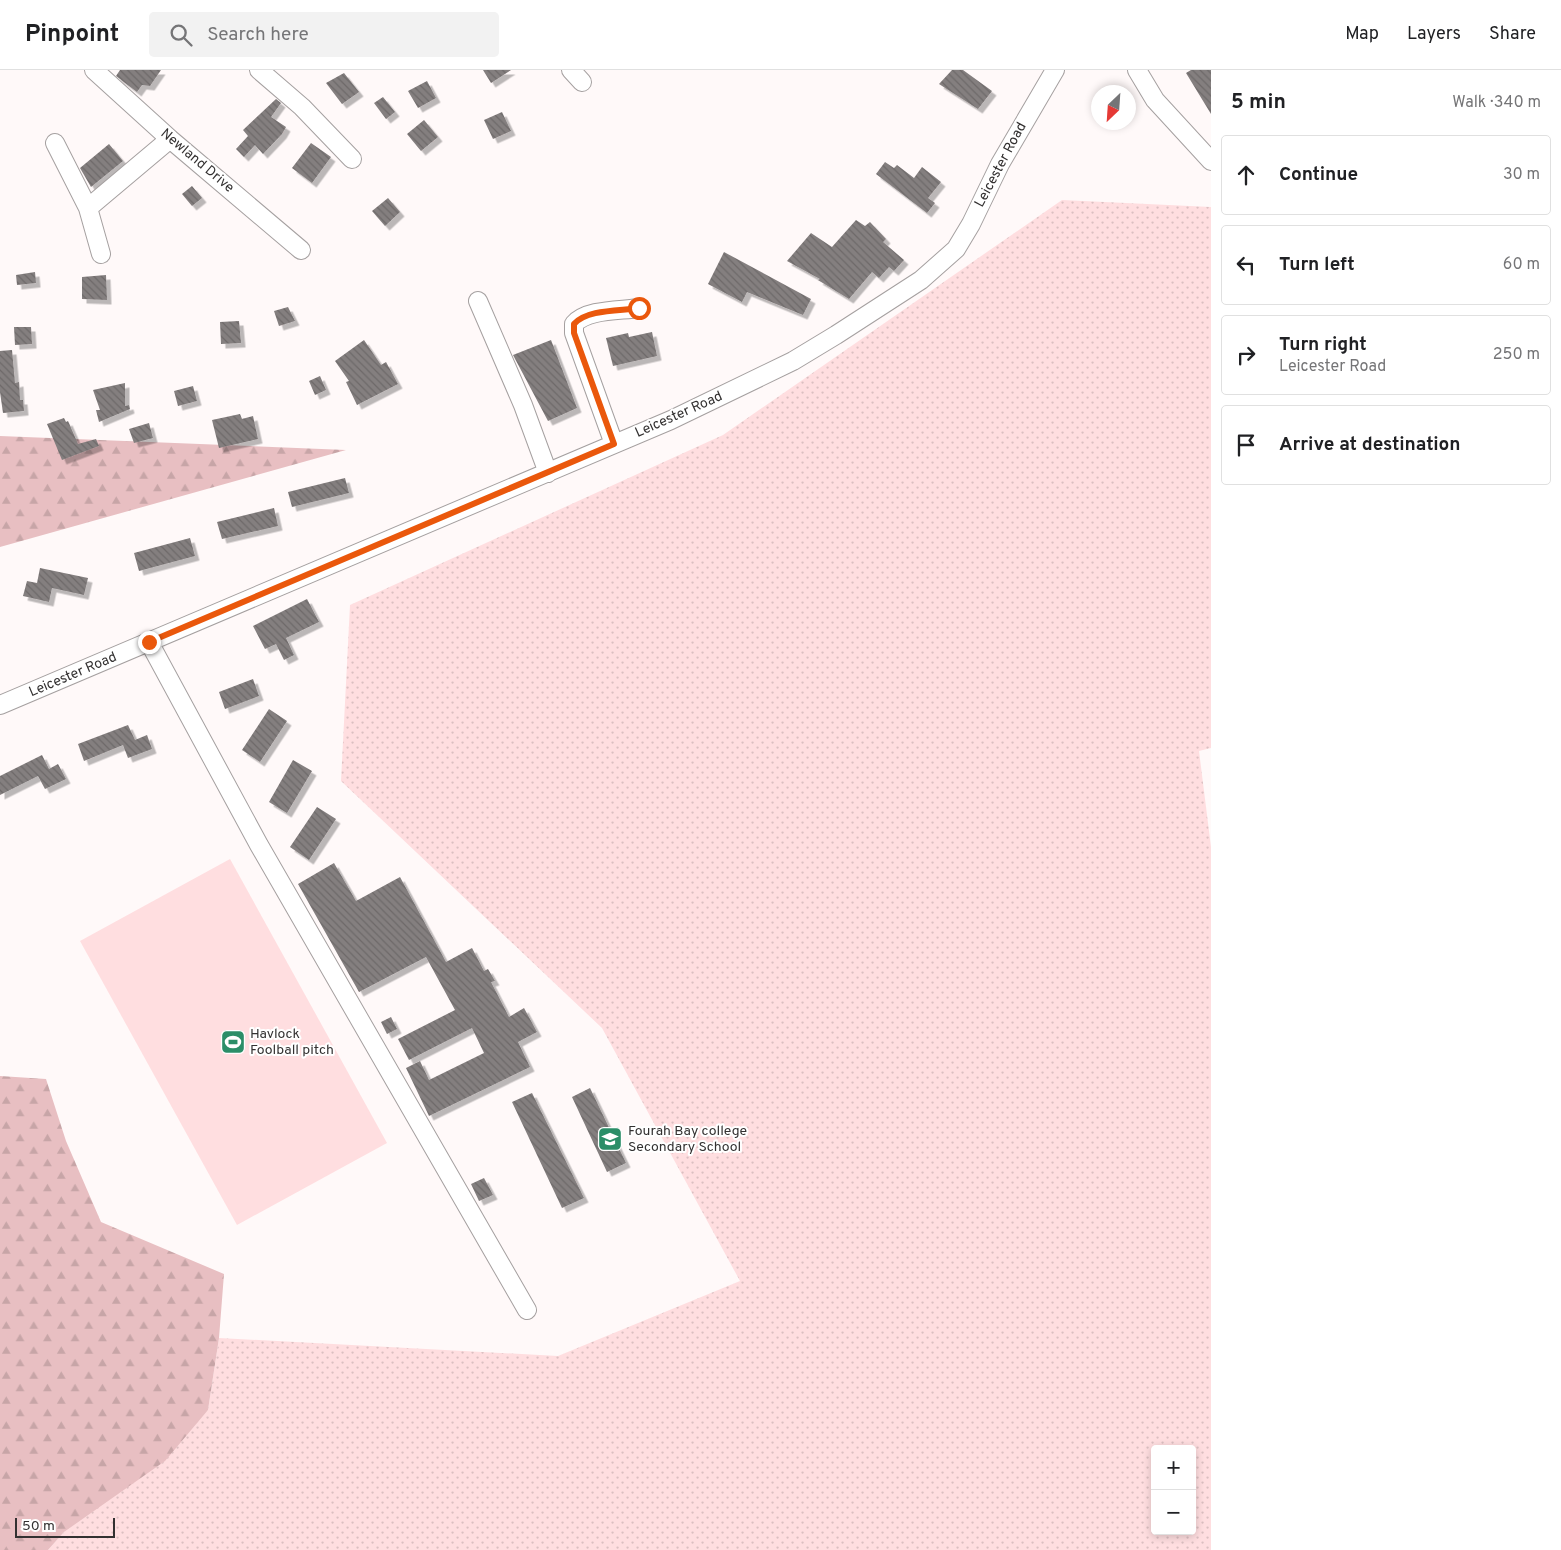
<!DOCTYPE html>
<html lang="en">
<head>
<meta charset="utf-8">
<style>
	:root { --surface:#fff; --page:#f2f2f2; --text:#202124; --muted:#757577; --line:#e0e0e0 }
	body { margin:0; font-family:Overpass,sans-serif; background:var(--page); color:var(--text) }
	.controls { position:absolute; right:15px; bottom:15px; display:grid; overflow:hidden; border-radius:5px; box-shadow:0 2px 8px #0003 }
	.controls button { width:45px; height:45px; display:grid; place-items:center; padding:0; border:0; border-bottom:1px solid var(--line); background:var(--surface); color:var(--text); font:25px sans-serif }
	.compass { position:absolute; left:1091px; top:15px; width:45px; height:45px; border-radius:50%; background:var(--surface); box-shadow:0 2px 8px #0003; rotate:205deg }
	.scale { position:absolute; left:15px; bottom:12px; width:100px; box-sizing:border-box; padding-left:5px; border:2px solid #333131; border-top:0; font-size:14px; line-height:18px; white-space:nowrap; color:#333131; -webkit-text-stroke:4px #fff; paint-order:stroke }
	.stop { position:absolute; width:15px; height:15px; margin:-11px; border:4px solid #ea580c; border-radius:50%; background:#fff }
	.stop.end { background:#ea580c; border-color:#fff; box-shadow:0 1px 5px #0008 }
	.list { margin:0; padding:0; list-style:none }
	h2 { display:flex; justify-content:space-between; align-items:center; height:65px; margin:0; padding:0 20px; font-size:21px }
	h2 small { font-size:16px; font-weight:400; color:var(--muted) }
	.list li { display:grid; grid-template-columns:32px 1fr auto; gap:15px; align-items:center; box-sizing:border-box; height:80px; margin:0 10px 10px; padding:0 10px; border:1px solid var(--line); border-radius:5px }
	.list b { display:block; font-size:19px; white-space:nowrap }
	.list p { margin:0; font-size:16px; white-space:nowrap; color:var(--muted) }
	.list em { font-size:16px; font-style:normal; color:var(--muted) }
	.icon { flex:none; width:28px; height:28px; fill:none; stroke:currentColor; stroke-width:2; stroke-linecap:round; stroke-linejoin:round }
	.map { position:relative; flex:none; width:1211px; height:1480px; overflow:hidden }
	header { display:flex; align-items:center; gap:30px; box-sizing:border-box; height:70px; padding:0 25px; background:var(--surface); border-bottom:1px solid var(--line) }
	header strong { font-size:24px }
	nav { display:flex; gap:28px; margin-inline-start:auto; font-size:18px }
	.search { width:350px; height:45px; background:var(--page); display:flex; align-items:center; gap:12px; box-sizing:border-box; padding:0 18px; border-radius:5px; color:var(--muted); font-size:19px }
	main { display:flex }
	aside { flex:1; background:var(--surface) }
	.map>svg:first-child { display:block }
</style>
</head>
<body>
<header>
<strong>Pinpoint</strong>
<div class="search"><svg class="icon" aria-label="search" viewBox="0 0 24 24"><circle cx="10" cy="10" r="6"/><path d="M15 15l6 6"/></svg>Search here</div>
<nav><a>Map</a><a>Layers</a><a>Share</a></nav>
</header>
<main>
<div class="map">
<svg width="1211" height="1480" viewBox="0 0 1211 1480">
	<defs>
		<pattern id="green-dots" width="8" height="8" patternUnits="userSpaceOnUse" patternTransform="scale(1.25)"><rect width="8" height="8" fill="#ffdee0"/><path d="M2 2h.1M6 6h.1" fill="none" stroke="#dbbfc1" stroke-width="1.8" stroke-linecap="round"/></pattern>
		<pattern id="forest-firs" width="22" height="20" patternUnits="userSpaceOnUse" patternTransform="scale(1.25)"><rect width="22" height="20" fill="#e8bfc2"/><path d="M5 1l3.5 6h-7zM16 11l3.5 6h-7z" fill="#c7a5a7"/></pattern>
		<pattern id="building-back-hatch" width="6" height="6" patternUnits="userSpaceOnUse" patternTransform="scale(1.25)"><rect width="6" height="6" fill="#847f7f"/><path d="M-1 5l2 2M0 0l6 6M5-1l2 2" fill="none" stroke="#6d6969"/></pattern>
		<filter id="shadow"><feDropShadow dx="4.5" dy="4.5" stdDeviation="0" flood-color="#0004"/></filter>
	</defs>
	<rect width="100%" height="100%" fill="#fff9f9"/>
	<path fill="url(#green-dots)" fill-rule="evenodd" d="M1062,130L1211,137V678L1199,681L1211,777V1480H48L64,1462L208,1340L219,1268L558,1286L740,1211L602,958L341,711L350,535L723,365ZM1155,1379H1192V1461H1155Z"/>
	<path fill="url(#forest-firs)" d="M0,366L346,380L0,477Z
		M0,1006L46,1009L66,1071L101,1152L224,1204L219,1268L208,1340L165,1391L64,1462L48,1480H0Z"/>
	<path fill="#ffdee0" d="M230,789L387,1073L237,1155L80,871Z"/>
	<path fill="url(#building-back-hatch)" filter="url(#shadow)" d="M120,0H161L150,16L142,15L137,22L116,6Z
		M483,0H511L491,13Z
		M952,0H963L992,21L978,39L939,14Z
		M1191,0H1211V44L1186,3Z
		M344,3L359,22L342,34L326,13Z
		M427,11L436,28L418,38L408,21Z
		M383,27L395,42L386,49L374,33Z
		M276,29L281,33L271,47L286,57L282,64L263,84L255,75L244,87L236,79L248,66L243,60Z
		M502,42L511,61L493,69L484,50Z
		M424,50L438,67L421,81L407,64Z
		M311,73L331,87L312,113L292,98Z
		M109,74L123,91L91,117L80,98Z
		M885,92L894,98L897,95L914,108L922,97L941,112L928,128L935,133L927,143L876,104Z
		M192,116L202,128L192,136L182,124Z
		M388,128L400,142L385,156L372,141Z
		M856,150L865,156L870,152L886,169L883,172L904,190L894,201L889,197L879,208L872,202L849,229L818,210L820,209L787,191L811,163L832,177Z
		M724,182L811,229L803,245L747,222L742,232L708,214Z
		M35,202L36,213L17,215L16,205Z
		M106,205L107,230L82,229V207Z
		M288,237L295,251L279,256L274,241Z
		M239,251L241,273L221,274L220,252Z
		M14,257H31L32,274L15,275Z
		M652,262L657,286L613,296L606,268L628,263L629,267Z
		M364,270L381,295L386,292L398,314L357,335L346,312L349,311L335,291Z
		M551,270L577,338L548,351L513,285Z
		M12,280L15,313L19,312L20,330H23L24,341L3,343L0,322V281Z
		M320,306L326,320L315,325L309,311Z
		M125,313V336L129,335L130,339L99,352L96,340H100L93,320Z
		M193,316L197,331L178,336L174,321Z
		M240,344L242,349L253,346L258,369L219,378L212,350Z
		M64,348L66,352L68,351L78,374L96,369L99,376L62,390L47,354Z
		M149,353L153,368L134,373L129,359Z
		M345,408L349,423L292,437L288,422Z
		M274,438L278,456L222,469L217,452Z
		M190,468L195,486L139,501L134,483Z
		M40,498L88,508L84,525L52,518L49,532L23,526L27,511L37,513Z
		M307,529L319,552L286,568L294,585L284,590L276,574L265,579L253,556Z
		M253,609L259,626L225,639L219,622Z
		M269,639L287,651L260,692L242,680Z
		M128,655L135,670L147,665L152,679L128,688L123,675L84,691L78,674Z
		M42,685L49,699L58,694L66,709L45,719L38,706L0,725V706Z
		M293,690L312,701L287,743L269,732Z
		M317,737L336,749L309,790L290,777Z
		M334,793L356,831L400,807L446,892L472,878L484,901L488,899L495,911L491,912L509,947L524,938L537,962L518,972L530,997L429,1046L406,998L420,991L429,1010L484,983L472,958L409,990L398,969L455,940L426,887L359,922L298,814Z
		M391,947L397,959L387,964L381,952Z
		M590,1018L626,1093L607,1102L572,1027Z
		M532,1023L584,1128L562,1138L512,1032Z
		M484,1108L493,1125L479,1131L471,1114Z"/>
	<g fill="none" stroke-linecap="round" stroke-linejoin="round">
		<defs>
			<path id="minor" d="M94,0L170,69L301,180
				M259,0L302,37L352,89
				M571,0L582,12
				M1137,0L1155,30L1211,91
				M55,73L88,138
				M101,184L88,138L170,69
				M478,231L523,335L548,403
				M614,374L574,263V254C587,239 620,241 639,238
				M149,572L259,775L527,1240
				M0,635L671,350L793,291L836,265L921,210L956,179L971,154L1000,94L1055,0"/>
		</defs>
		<use href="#minor" stroke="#a5a0a0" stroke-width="20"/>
		<use href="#minor" stroke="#fff" stroke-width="18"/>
	</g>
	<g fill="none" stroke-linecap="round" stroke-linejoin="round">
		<path stroke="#ea580c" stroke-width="6" d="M149,572L614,374L574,263V254C587,239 620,241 639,238"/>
	</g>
	<defs>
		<symbol id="stadium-square" viewBox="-11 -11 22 22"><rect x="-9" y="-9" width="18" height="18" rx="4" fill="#2b8e68" stroke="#fff"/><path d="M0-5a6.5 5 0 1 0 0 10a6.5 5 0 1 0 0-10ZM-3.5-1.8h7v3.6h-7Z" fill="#fff"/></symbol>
		<symbol id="school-square" viewBox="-11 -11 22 22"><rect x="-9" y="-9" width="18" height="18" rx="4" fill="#2b8e68" stroke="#fff"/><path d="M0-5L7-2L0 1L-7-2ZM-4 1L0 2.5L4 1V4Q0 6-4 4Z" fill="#fff"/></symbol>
	</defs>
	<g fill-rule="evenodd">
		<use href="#stadium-square" x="219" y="958" width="28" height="28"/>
		<use href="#school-square" x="596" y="1055" width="28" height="28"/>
	</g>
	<g text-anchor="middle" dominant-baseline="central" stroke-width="4" stroke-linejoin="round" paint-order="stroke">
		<g font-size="14" fill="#333131" stroke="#fff">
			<text transform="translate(197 91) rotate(40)">Newland Drive</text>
			<text transform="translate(1001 95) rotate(-62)">Leicester Road</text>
			<text transform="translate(679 345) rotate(-24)">Leicester Road</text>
			<text transform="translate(73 605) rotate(-23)">Leicester Road</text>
		</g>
		<g font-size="14" fill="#333131" stroke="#fff" text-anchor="start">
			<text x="250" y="964">Havlock<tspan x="250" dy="16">Foolball pitch</tspan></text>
			<text x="628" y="1061">Fourah Bay college<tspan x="628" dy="16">Secondary School</tspan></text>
		</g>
	</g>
</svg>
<div class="controls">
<button>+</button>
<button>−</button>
</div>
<svg class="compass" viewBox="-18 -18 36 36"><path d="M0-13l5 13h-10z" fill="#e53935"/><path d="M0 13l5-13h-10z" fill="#757577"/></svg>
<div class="scale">50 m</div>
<div class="stop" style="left:639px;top:238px"></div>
<div class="stop end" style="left:149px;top:572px"></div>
</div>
<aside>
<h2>5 min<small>Walk · 340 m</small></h2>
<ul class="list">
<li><svg class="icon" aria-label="ahead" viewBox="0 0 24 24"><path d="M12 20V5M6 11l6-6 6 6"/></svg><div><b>Continue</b></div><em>30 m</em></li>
<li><svg class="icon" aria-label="left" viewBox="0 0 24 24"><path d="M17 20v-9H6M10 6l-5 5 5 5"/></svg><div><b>Turn left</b></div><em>60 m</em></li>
<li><svg class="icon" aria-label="right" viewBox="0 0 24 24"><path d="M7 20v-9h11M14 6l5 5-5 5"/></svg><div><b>Turn right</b><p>Leicester Road</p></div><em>250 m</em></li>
<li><svg class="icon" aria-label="arrive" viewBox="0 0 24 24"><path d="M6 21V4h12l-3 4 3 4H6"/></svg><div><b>Arrive at destination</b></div></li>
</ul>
</aside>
</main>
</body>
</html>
